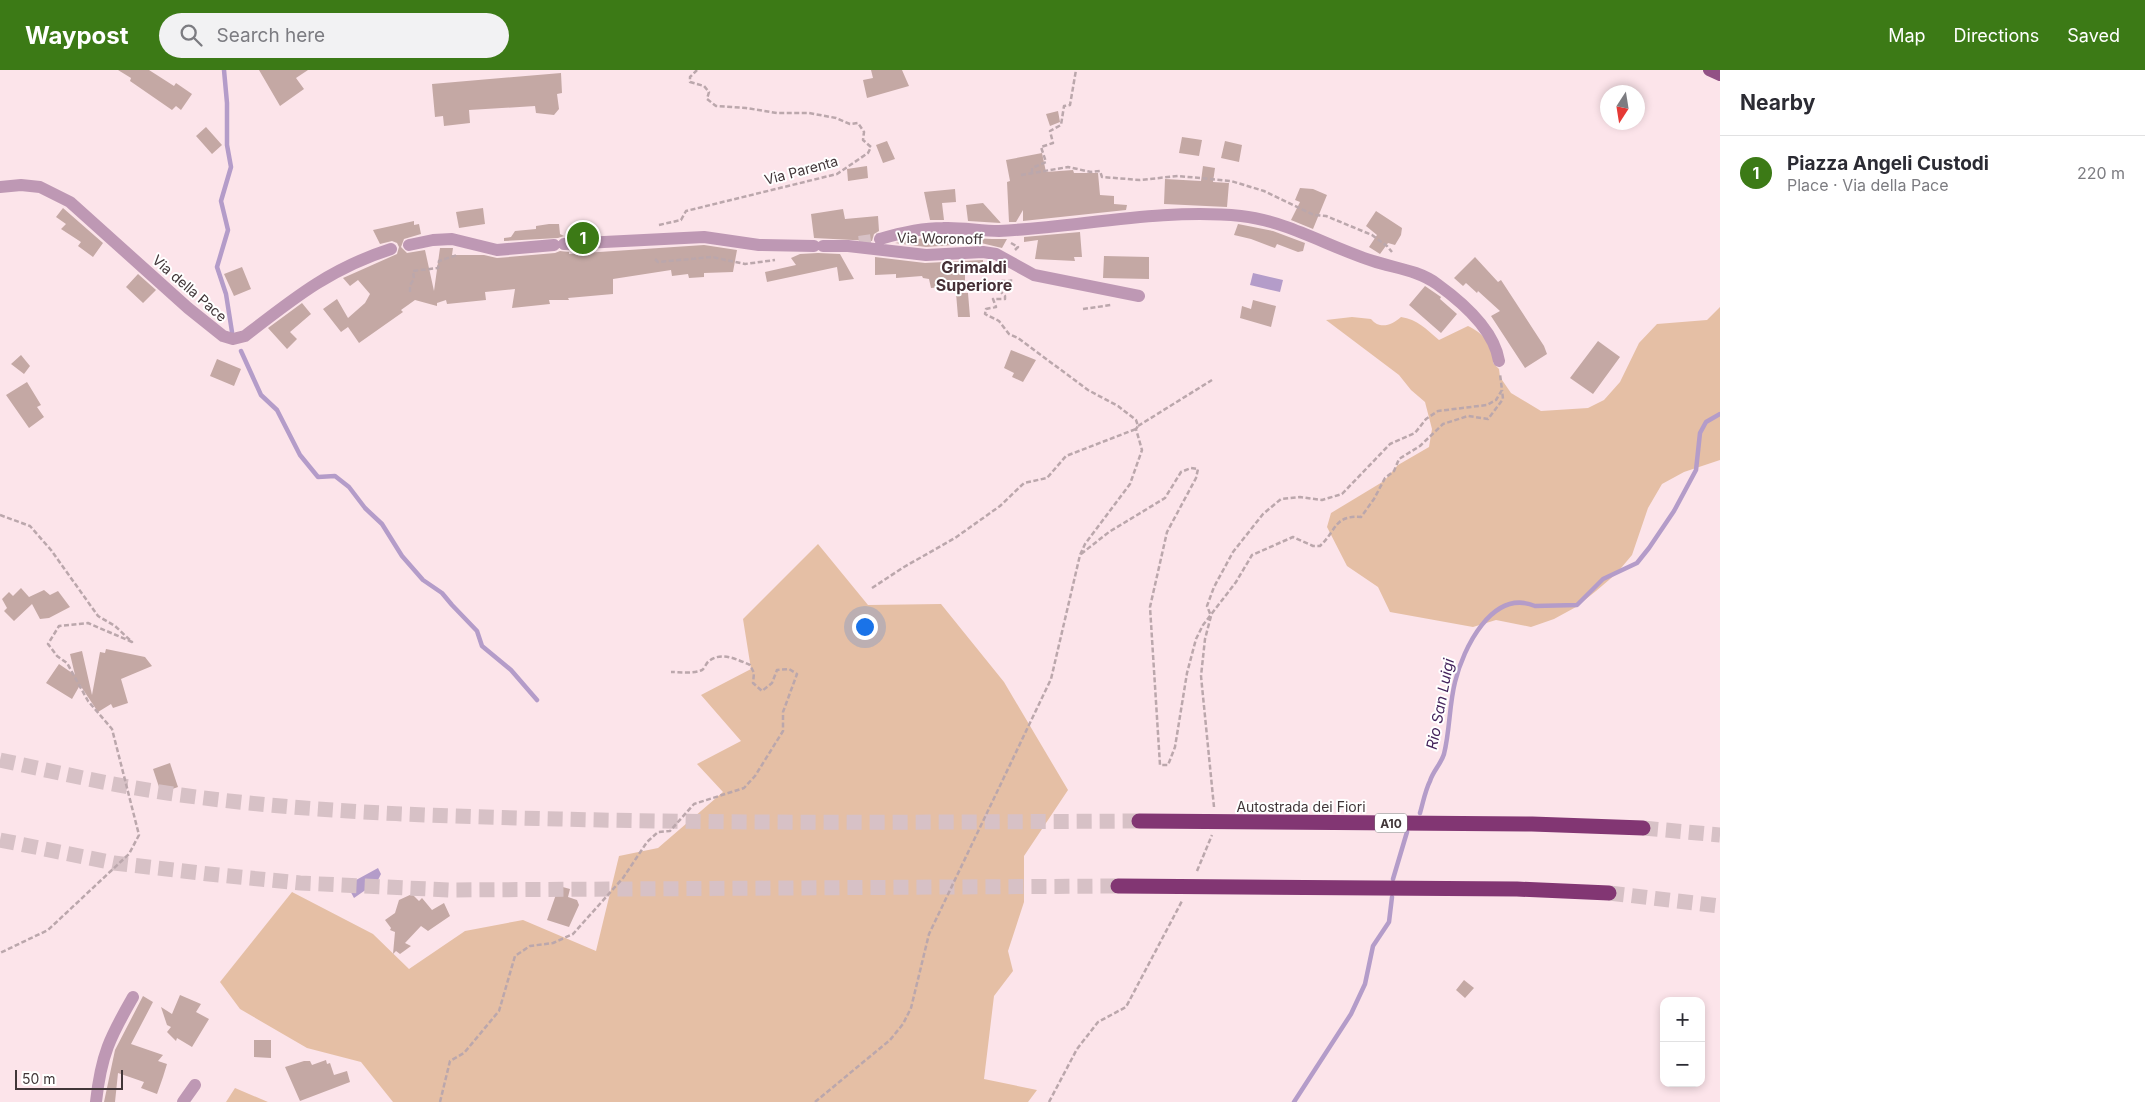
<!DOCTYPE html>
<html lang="en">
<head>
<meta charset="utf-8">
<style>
	:root { --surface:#fff; --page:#f2f2f3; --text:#2b2b33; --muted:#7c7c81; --line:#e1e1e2; --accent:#3c7a16 }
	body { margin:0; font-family:Inter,sans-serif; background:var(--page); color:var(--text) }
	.controls { position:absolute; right:15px; bottom:15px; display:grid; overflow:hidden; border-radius:10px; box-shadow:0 2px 8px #0003 }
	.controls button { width:45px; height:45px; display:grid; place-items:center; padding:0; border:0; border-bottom:1px solid var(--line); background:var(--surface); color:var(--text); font:25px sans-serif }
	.compass { position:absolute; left:1600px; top:15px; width:45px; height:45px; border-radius:50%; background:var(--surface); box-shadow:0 2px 8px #0003; rotate:192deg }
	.scale { position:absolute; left:15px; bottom:12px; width:108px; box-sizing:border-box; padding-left:5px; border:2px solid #413638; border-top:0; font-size:14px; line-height:18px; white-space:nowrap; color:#413638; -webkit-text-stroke:4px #fff; paint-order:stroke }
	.you { position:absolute; left:864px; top:556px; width:18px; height:18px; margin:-12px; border:4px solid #fff; border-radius:50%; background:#1a73e8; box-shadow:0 0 0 8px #1a73e833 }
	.badge { display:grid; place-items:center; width:32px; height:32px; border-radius:50%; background:var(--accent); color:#fff; font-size:16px; font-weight:700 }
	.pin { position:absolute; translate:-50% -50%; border:2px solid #fff; box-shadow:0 1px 5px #0006 }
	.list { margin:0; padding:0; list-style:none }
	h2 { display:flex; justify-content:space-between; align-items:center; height:65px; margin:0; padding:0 20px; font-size:21px }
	h2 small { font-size:16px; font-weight:400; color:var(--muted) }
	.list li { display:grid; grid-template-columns:32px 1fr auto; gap:15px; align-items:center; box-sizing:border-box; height:75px; padding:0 20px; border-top:1px solid var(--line) }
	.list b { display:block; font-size:19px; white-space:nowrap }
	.list p { margin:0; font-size:16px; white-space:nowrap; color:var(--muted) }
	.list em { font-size:16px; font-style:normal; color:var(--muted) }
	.icon { flex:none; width:28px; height:28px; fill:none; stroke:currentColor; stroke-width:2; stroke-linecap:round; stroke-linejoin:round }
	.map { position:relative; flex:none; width:1720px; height:1032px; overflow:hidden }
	header { display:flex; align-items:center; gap:30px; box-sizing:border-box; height:70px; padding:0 25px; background:var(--accent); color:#fff }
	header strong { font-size:24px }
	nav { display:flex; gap:28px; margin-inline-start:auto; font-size:18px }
	.search { width:350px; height:45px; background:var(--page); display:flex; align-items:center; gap:12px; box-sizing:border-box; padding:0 18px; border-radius:28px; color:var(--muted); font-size:19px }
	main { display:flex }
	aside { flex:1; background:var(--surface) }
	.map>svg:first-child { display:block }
</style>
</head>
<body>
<header>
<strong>Waypost</strong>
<div class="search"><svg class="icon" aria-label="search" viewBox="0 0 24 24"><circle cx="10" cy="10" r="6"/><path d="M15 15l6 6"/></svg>Search here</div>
<nav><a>Map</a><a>Directions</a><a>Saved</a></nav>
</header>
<main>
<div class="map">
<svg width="1720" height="1032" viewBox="0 0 1720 1032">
	<rect width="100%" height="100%" fill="#fce4ea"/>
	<path fill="#e5bfa5" d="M1720,237V390L1684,402L1662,414L1648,438L1632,485L1616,504L1596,521L1576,537L1554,549L1531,557L1496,550L1473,557L1390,542L1378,517L1347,496L1327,457L1331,443L1384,411L1398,395L1429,377L1432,359L1425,332L1411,320L1399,305L1326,250L1352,247L1371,249C1380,260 1392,255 1401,247C1417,249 1427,260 1439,270L1468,256C1483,263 1495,276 1493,293L1499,299L1500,307L1511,323L1541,341L1588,338L1604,330L1620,312L1639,273L1657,254L1707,250Z
		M818,474L868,535L941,534L1004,612L1068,720L1024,786V832L1008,881L1013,901L994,926L984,1009L1037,1020L1028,1032H393L361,992L307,978L240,939L220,912L292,822L373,864L409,899L465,861L523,850L596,881L619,786L658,778L723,722L697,694L741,671L701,625L751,599L743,549Z
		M235,1018L268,1032H226Z"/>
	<path fill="#b49cc9" d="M1253,203L1283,210L1280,222L1250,215Z
		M378,798L381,804L377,812L354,828L347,815Z"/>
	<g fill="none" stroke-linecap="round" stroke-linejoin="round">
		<path stroke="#b49cc9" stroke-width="4.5" d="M224,0L227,33V75L231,97L221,131L228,160L217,197L226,224L232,262
			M241,281L261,325L277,340L300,385L318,407L335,406L349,417L365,438L382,454L402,486L423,510L442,523L452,535L477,561L482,576L511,600L537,630
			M1420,743C1423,733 1425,721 1430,711C1433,701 1441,694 1444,684C1450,660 1449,636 1455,612C1463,579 1492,518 1535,536L1577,535L1603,509L1637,493L1649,478L1674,441L1696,400L1700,363L1706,352L1720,344
			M1393,809L1407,762
			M1294,1032L1351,944L1365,914L1373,876L1389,852L1392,827"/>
	</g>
	<path fill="#c4a8a4" d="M118,0H149L174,16L176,13L192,24L181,40L176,36L172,40L130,11L131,8Z
		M259,0H308L296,8L304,19L280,36Z
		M871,0H902L909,16L867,28L863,10L873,8Z
		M561,3L562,23L557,24L559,39L554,45L536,43L535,36L469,40L470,53L444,56L443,46L435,47L432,14Z
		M1058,41L1060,52L1050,56L1046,44Z
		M206,57L222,75L212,84L196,66Z
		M1182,67L1202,70L1199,86L1179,83Z
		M887,71L895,89L883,93L876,75Z
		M1225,71L1242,75L1239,92L1221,88Z
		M1042,83L1046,102L1073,100L1074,103H1098L1100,125L1114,126V134L1127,135L1126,140L1023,151V140L1016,152H1009L1007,112L1010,111L1006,90Z
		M867,96L868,108L848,111L847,99Z
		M1203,96L1215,98L1213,112L1229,113L1227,137L1164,134L1165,109L1201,111Z
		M1300,118L1313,119L1327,125L1313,159L1291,150L1300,132L1295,130Z
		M955,119L956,132L942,133L944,150H930L924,122Z
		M983,133L1001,153L968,151L966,135Z
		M63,138L103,173L93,187L78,176L81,172L61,159L66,154L56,147Z
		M483,138L485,154L459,158L456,142Z
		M843,139L845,149L878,146L879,161L874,164L872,171L814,168L811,144Z
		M1376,141L1402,158L1401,165L1395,175L1388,173L1380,184L1369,177L1377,165L1366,156Z
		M414,151V155L419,154L421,164L404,169L401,177L407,183L425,180L434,221L440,178H453L452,185H484L497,188L555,183L560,181L569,182V184L704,175L737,180L733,202L704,203V207L689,208L688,204L672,206L671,200L613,209V224L568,228L569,230H549L550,234L512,238L515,219L485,222L486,230L447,234L446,230L437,233V236L415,230L401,240L403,242L359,273L348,257L341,262L323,239L337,229L348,248L365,233L370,224L358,210L350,216L343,208L397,184L399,177L397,173L392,171L380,174L373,160Z
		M549,154H559L560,164L564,166L558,168L504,171V168L511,167L515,161L536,159V156Z
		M1238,154L1273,161L1305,173L1303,181L1298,182L1277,174L1275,178L1251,169L1234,165Z
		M1080,162L1082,187H1074L1075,191L1035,189L1038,170L1024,172V167Z
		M935,166L992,169H1007L1002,178L981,173L926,177L895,173Z
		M818,183L840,184L854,209L839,211L837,197L767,212L765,202L796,195L791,188L800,184Z
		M1104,186L1149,187V209L1103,208Z
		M875,187L925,193L983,190V196L965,199V215L931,218L929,209L923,208L922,206L896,208V204L875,205Z
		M1475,187L1498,212L1501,210L1544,276L1547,284L1525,298L1491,246L1500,241L1478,221L1477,223L1466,213L1463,216L1454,208Z
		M242,197L251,219L234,226L224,204Z
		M138,204L156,220L143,233L126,217Z
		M1425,216L1441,227L1440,229L1457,244L1441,263L1409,235Z
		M956,223H968L970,247H958Z
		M1253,230L1276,236L1271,257L1240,248L1242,236L1251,239Z
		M302,233L311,244L290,262L297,269L287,279L268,258Z
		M1598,271L1620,287L1593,324L1570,308Z
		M1011,280L1036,290L1023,312L1012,307L1014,303L1004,298Z
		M21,285L30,296L24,304L11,294Z
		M217,289L241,299L234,316L210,306Z
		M27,312L41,335L37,337L44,347L29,358L6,325Z
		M21,518L29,527L44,520L50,525L58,521L70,537L49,548L40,549L32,534L14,551L4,541L7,538L2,529L9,522L13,526Z
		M106,579L145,587L152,596L121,609L128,633L113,638L111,634L98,642L80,615L72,629L46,613L59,594L75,605L70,584L82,581L92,625L100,582L105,583Z
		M170,693L178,717L161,723L153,699Z
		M559,816L570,819L568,827L577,830L579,835L569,857L547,850Z
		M412,824L419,831L422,828L432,840L444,833L450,846L428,861L421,856L405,873L411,876L400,884L396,881L393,884L395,862L390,860L391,858L385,850L395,843L399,830Z
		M1464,910L1474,918L1465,928L1456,920Z
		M180,925L201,934L196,942L209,949L192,977L177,968L176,971L167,962L171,957L167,955L161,937L172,944Z
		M143,926L153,932L131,974L163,985L158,991L167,994L163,1007L157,1024L141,1018L144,1012L118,1003L115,1032H104L115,980Z
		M254,970H271V988L254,987Z
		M326,990L327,994L330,993L334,1005L347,1001L350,1012L300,1031L285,997L304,991H310L312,995Z"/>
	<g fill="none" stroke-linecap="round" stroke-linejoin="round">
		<path stroke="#d7c1c6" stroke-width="12" stroke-dasharray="12 6" stroke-linecap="butt" d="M859,172L880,169"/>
		<path stroke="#d7c1c6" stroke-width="15" stroke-dasharray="15 8" stroke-linecap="butt" d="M0,690C60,703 120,717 181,725C306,742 433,746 559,749C752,754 946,752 1139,751
			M1643,758L1720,765
			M0,770L114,793L209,804L300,813L450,820L1118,816
			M1609,823L1720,836"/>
		<path stroke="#bba7ac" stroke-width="2.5" stroke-dasharray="5 2.5" stroke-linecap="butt" d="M1032,103V98L1046,92L1041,77L1053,73L1050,61L1061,55L1064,36L1070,35L1076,0
			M1021,105L1068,97L1091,102L1100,101L1102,107L1140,110L1178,106L1231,111L1264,121L1314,145L1326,146L1372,165L1387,176L1392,182
			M659,155L681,150L686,141L837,104L868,83L871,77L863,70L864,62L858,53L850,54L836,48L809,43H777L746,38L716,36L707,29L709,22L704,16L690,12V7L697,0
			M1011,173L1018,177L1015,180
			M655,189L658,192L712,187L745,194L775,190
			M410,222V215L414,209L413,201L438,198L439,191L457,185
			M1083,239L1111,235
			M1138,356L1212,310
			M0,445L30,456L51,480L98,546L115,556L132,572L88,553L59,556L48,574L57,586L67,593L88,631L112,659L139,765L129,784L48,860L0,883
			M1081,484L1109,462L1165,428L1181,402L1191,398L1198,399L1196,408L1167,462L1150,537L1160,695H1168L1175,677L1187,603L1196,569L1203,555L1236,512L1252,485L1293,467L1313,476H1320C1337,460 1334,445 1361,447L1374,429L1385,408L1394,401L1399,389L1420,376L1443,354L1468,346L1488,349L1503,329L1502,320
			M872,518L904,497L955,468L1000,436L1024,413L1047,408L1066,386L1136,359
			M1214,737L1201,606L1205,569L1211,546L1207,536L1214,517L1233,482L1263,444L1281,429L1300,427L1322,430L1342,424L1390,374L1415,363L1426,349L1438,341L1487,335L1496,330L1502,320L1500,304
			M1197,801L1212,765
			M440,1032L450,991L464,983L499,941L515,886L530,876L553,873L573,864L623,808L647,772L658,762L670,761L694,734L744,718L755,706L783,661V642L797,604L789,599L777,600L772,613L762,621L753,613L754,603L750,595C738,590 722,581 709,591C706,593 705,598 702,600C693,604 680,602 671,602
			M815,1032L890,970L903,954L911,938L929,864L1051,609L1080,485L1085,474L1130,414L1142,380L1136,359L1138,356L1136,350L1118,336L1088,320L1018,268L1009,264L999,251L985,244L986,239L996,237L993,229H1005V226L1000,221L1009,219L1002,213V211H1011V208
			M1049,1032L1077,979L1098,952L1126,937L1182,831"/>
		<path stroke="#be98b4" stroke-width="12" d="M0,117L21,115L40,117L70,132L188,238L223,266L233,269L245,266C294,228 331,198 391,179
			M880,169C900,163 921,158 943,158C961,157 980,161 999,161C1079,157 1161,138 1241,146C1287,151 1329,177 1373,191C1394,198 1418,200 1437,214C1462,232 1494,259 1499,291
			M564,174L704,167L759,175L814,176
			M409,175L433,170L452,169L497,180L554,175
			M823,176H848L926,185L983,182L996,184L1034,205L1139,226
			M96,1032C101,985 110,967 133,927
			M183,1032L195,1015"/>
		<path stroke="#925185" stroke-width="12" d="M1709,0L1720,5"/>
		<path stroke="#823673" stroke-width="15" d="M1139,751L1532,754L1643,758
			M1118,816L1517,819L1609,823"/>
	</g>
	<g text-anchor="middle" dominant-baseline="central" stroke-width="4" stroke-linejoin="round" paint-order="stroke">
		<rect fill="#fff" stroke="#7a7274" stroke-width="1" x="1375" y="743.5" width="32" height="19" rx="4"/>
		<g font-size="12" font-weight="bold" fill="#413638">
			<text x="1391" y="753">A10</text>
		</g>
		<g font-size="14" fill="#413638" stroke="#fff">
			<text transform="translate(801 100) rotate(-15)">Via Parenta</text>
			<text transform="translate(940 168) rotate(1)">Via Woronoff</text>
			<text transform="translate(190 218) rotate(41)">Via della Pace</text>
			<text x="1301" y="736">Autostrada dei Fiori</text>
		</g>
		<g font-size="15" font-style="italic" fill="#44245c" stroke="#fff">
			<text transform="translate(1440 634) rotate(-79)">Rio San Luigi</text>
		</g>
		<g font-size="16" font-weight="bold" fill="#463036" stroke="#fff">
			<text x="974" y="197">Grimaldi<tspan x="974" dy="18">Superiore</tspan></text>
		</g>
	</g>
</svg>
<div class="controls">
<button>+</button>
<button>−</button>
</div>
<svg class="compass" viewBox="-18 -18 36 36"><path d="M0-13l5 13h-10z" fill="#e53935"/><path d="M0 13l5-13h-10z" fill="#7c7c81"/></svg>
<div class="scale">50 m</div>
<div class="you"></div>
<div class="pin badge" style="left:583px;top:168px">1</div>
</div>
<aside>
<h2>Nearby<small></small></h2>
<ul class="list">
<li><span class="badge">1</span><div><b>Piazza Angeli Custodi</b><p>Place · Via della Pace</p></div><em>220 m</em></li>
</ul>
</aside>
</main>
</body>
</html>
